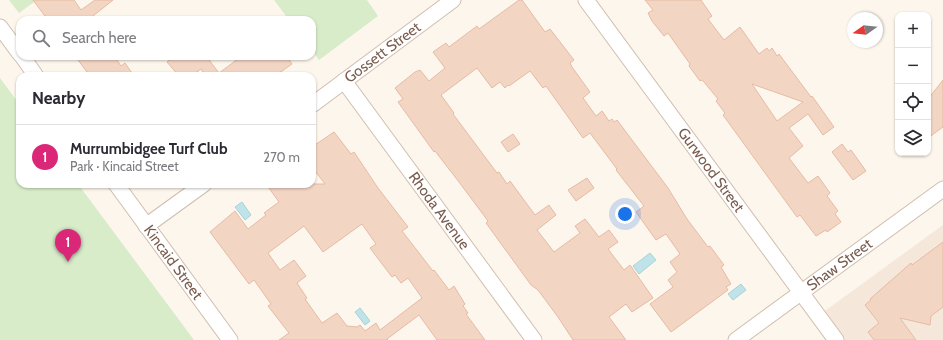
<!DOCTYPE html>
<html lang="en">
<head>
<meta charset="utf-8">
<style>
	:root { --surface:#fff; --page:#f2f2f3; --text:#2b2b33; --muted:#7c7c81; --line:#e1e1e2; --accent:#db2777 }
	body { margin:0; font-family:Cabin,sans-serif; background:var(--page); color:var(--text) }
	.controls { position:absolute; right:12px; top:12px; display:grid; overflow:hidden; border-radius:8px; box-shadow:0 1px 3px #0004 }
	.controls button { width:36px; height:36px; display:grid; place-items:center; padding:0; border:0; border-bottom:1px solid var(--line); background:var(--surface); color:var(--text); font:20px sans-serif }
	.compass { position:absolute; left:847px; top:12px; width:36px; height:36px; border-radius:50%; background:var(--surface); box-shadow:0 1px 3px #0004; rotate:255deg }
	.you { position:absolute; left:625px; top:214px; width:14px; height:14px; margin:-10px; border:3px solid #fff; border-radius:50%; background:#1a73e8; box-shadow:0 0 0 6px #1a73e833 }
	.badge { display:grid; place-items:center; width:26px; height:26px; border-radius:50%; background:var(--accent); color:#fff; font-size:13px; font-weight:700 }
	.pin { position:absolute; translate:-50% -33px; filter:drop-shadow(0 1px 2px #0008) }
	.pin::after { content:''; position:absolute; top:21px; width:14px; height:12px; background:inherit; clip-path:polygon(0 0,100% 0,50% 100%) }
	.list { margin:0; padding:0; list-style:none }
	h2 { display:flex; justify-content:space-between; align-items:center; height:52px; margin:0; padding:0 16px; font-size:17px }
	h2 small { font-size:13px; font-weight:400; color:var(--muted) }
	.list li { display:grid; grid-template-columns:26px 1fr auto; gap:12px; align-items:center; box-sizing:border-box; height:64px; padding:0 16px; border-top:1px solid var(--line) }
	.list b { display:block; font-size:15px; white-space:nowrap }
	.list p { margin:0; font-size:13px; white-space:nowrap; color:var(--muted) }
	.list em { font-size:13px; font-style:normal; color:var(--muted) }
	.icon { flex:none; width:22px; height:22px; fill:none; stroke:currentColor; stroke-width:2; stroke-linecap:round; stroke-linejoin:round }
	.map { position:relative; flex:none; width:943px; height:340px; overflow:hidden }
	.search { position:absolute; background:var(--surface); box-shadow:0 1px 3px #0004; left:16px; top:16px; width:300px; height:44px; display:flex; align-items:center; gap:10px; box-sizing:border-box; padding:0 14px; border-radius:12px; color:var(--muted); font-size:15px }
	.panel { position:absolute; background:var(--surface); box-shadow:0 1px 3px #0004; left:16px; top:72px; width:300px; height:116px; border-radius:12px }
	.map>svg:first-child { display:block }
</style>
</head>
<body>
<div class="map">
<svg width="943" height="340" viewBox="0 0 943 340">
	<rect width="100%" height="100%" fill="#fdf6ec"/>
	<path fill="#f5e8da" d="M943,225V340H836L818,316Z"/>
	<path fill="#d8ecc9" d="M9,0H37L19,13Z
		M274,0H367L378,16L319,60L312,50V20H289Z
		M0,78L20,105V184H78L194,340H0Z"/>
	<path fill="#bfe3e8" stroke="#a5d3da" d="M242,202L251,215L245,220L235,207Z
		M650,253L656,260L639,274L633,266Z
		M741,284L746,290L733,300L728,294Z
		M360,308L370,321L365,325L355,312Z"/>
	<path fill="#f3d5c3" stroke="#e6bba3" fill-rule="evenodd" d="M33,0H74L81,10L95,0H113L88,20H48Z
		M519,0H522L545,32L550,29L574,60L570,63L572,67L590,92L583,98L596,116L602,111L609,121L612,119L614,122L617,120L668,188L687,219L708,247L710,246L724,265L721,267L731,284L726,287L728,290L671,332L650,304L673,287L668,280L677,272L670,262L680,254L666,234L656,240L636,212L644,206L616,170L617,169L590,133L583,138L546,86L543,88L530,71L509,86L508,85L505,88L500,82L492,88L477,68L441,95L454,113L453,114L497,173L499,172L507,184L510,181L535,215L549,205L556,215L537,230L554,252L580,233L575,226L585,219L599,237L609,230L618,242L608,249L624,270L630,265L653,298L632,312L626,304L609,317L626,340H573L558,317L538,290L531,285L486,223L488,221L459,182L435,151L434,152L398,102L403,99L395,88L415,72L420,70L429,81L445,68L433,52L446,43L449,47L477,26L479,29Z
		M645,0H701L712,16L708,19L724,40L740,27L759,54L767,48L769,51L772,48L777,56L779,54L811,97L812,96L834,127L823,135L808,114L789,128L803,146L789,158L808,183L818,176L830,193L827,196L838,211L835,214L841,222L827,232L826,230L816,236L800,215L797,217L723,115L725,113L716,101L718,99L704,82L702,80L700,81L689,66L690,64L668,33L664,36L652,21L648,13L653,10ZM752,84L803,102L777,121Z
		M75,56H114L121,66L125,63L134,76H90Z
		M175,56H206L219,73L242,56H286L292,64L275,76H206L201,69L191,76H179L167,62Z
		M943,80V127L928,138V99Z
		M334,132L351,154L354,152L378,188L408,227L402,231L433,271L434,270L449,290L454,286L465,304L463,306L468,313L466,314L485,340H437L419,315L387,339L388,340H279L289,333L268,306L271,304L254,280L249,284L210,232L235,211L248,229L266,215L264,213L279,202L266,184H325L312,167V147ZM362,224L376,244L370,248L392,277L395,275L401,283L408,278L422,298L380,330L376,323L365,331L360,325L357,327L347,326L337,313L322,323L305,299L307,298L297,283L306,276L294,260L280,270L268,253L304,226L323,252Z
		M513,134L520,144L508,152L501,142Z
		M842,144L848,152L851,150L866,171L853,180L832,152Z
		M587,178L594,188L576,201L568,190Z
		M943,242V307L931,316L930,325L900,318L916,340H874L868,332L879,323L865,305L871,300L870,299L911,263L912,265Z"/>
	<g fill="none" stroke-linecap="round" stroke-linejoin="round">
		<defs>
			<g id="minor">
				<path id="s1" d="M586,0L836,340"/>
				<path d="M0,27L20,54"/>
				<path d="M22,56L36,76"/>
				<path id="s2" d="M344,81L534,340"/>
				<path id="s3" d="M312,105L453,0"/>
				<path id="s4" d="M116,184L230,340"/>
				<path d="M146,226L204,184"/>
				<path id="s5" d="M736,340L943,189"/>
			</g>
		</defs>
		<use href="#minor" stroke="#d1beb0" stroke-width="17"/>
		<use href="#minor" stroke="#fff" stroke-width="15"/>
	</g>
	<g text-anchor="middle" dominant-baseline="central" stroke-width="3" stroke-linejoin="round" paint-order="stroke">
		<g font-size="15" fill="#7a5c4d" stroke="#fffaf3">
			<text stroke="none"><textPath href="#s3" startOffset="88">Gossett Street</textPath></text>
			<text stroke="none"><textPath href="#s1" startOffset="211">Gurwood Street</textPath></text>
			<text stroke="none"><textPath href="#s2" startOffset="161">Rhoda Avenue</textPath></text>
			<text stroke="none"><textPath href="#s4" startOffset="97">Kincaid Street</textPath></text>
			<text stroke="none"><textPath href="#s5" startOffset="128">Shaw Street</textPath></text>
		</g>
	</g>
</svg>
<div class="controls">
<button>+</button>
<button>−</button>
<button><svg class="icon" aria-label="locate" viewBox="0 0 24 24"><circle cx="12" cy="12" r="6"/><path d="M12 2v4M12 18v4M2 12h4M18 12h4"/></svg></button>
<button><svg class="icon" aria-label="layers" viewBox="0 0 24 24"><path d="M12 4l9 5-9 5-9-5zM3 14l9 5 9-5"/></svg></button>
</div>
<svg class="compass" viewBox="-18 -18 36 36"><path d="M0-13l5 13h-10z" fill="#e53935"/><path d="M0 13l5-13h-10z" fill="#7c7c81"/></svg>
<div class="you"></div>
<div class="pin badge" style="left:68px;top:262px">1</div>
<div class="search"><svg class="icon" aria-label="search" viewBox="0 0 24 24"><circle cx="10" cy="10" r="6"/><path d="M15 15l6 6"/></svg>Search here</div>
<section class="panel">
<h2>Nearby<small></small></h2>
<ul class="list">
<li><span class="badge">1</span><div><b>Murrumbidgee Turf Club</b><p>Park · Kincaid Street</p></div><em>270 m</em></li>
</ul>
</section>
</div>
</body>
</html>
